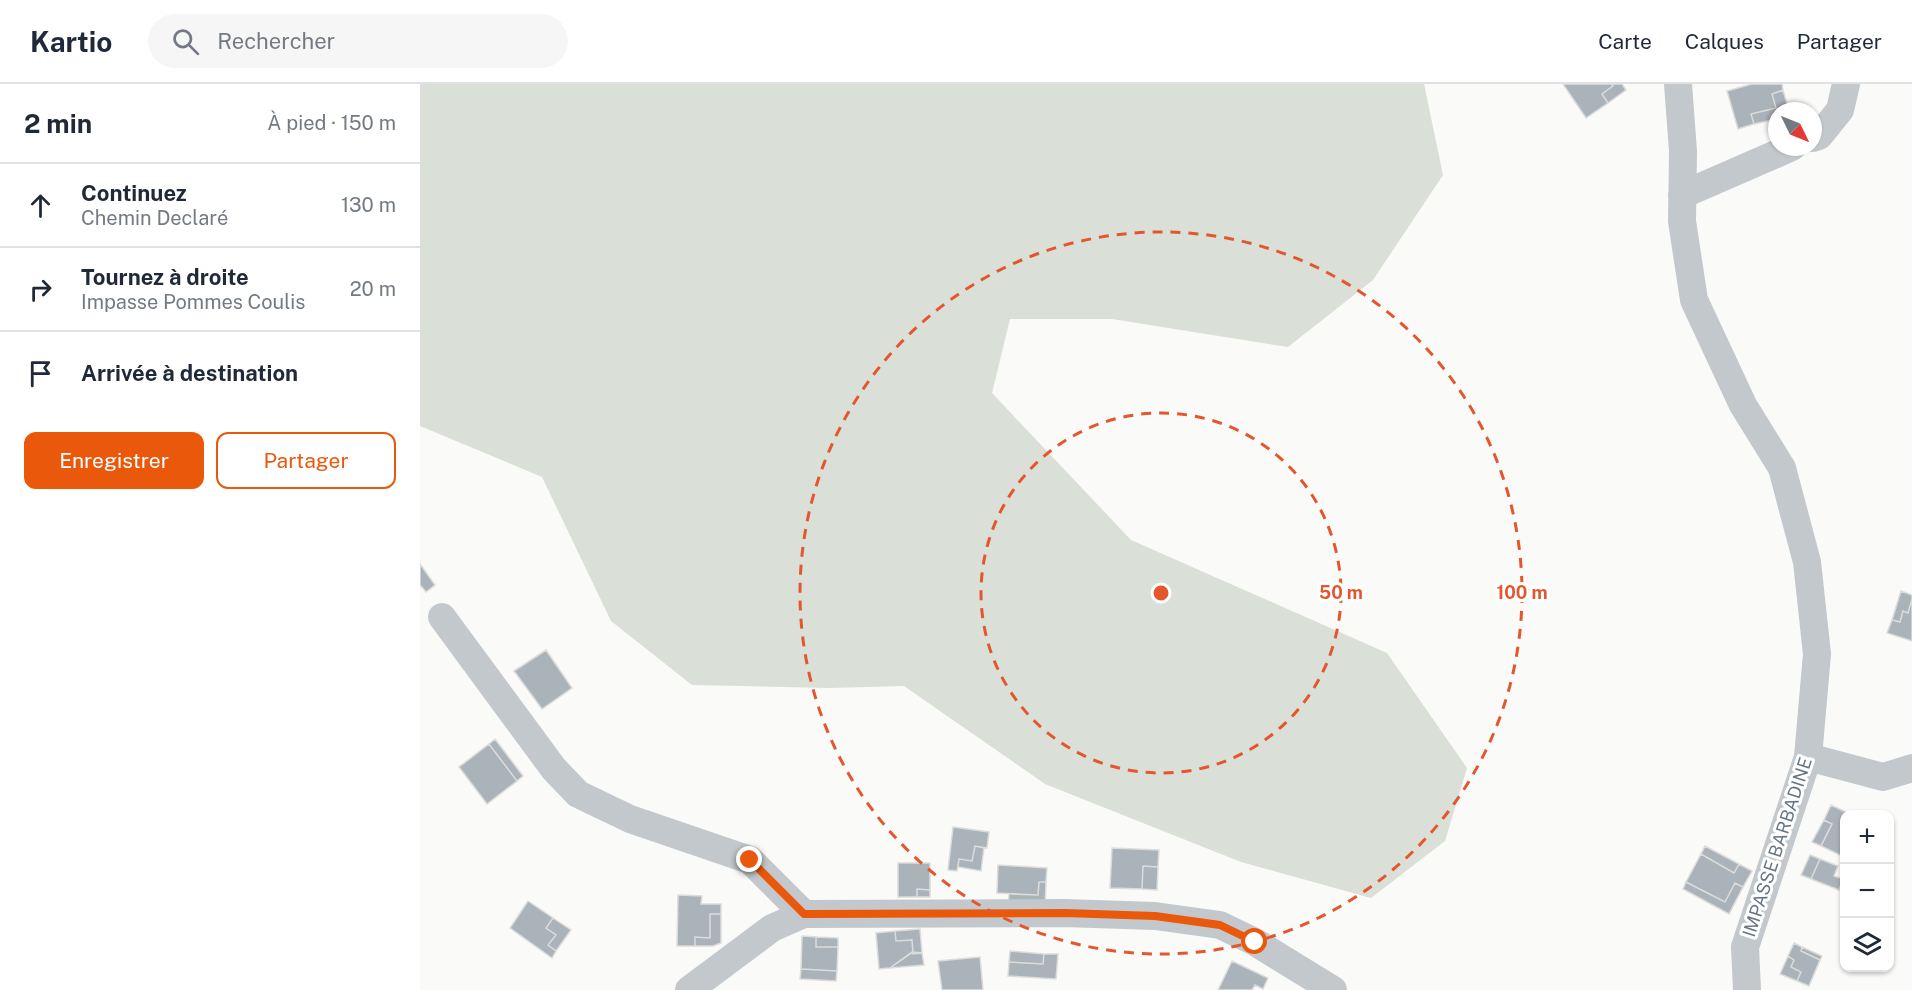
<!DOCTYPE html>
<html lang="fr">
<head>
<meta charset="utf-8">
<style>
	:root { --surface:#fff; --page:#f6f6f7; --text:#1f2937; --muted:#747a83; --line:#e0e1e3; --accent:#ea580c }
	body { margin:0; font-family:"Public Sans",sans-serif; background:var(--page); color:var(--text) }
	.controls { position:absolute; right:18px; bottom:18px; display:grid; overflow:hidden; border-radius:12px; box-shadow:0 2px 4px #0004 }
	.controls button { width:54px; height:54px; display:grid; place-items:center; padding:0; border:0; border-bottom:2px solid var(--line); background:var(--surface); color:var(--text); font:30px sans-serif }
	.compass { position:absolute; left:1348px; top:18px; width:54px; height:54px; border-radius:50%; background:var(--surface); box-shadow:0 2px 4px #0004; rotate:133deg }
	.stop { position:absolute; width:18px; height:18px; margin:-14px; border:4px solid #ea580c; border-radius:50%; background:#fff }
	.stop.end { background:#ea580c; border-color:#fff; box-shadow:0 2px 6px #0008 }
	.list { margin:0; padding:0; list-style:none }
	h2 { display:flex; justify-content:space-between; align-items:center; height:78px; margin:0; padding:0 24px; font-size:26px }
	h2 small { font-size:20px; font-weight:400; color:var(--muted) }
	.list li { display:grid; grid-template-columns:39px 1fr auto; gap:18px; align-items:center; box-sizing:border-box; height:84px; padding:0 24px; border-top:2px solid var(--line) }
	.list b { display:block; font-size:22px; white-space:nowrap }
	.list p { margin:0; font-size:20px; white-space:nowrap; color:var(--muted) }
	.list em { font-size:20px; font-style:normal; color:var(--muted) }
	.actions { display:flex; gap:12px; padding:18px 24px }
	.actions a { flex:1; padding:14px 0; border:2px solid var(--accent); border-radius:12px; text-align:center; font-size:21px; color:var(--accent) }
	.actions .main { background:var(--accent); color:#fff }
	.icon { flex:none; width:33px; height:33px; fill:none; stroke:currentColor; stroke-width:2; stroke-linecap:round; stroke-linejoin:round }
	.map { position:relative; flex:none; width:1492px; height:906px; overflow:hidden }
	header { display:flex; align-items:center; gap:36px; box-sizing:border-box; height:84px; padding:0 30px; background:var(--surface); border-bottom:2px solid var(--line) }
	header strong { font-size:28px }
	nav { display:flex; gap:33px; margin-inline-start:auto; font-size:21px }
	.search { width:420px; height:54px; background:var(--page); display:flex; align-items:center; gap:15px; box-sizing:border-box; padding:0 21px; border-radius:33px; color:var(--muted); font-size:22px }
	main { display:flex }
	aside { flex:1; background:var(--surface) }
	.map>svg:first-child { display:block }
</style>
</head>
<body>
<header>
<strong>Kartio</strong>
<div class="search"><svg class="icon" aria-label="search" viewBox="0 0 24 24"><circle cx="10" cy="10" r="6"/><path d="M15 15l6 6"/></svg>Rechercher</div>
<nav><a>Carte</a><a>Calques</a><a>Partager</a></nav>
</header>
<main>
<aside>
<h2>2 min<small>À pied · 150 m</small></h2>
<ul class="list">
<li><svg class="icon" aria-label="ahead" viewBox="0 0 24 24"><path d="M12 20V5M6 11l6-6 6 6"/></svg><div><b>Continuez</b><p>Chemin Declaré</p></div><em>130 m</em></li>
<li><svg class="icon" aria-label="right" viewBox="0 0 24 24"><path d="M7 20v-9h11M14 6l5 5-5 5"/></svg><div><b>Tournez à droite</b><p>Impasse Pommes Coulis</p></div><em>20 m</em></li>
<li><svg class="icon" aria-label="arrive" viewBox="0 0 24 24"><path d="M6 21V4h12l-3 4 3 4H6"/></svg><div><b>Arrivée à destination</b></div></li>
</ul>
<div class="actions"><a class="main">Enregistrer</a><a>Partager</a></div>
</aside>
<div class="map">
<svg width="1492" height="906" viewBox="0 0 1492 906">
	<rect width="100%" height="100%" fill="#fafaf8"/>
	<path fill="#dadfd7" d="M0,0H1004L1023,91L953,196L868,263L692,235H590L572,309L711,456L967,569L1047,684L1025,757L951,814L821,778L625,700L484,602L409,604L272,601L191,537L122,393L0,342Z"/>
	<path fill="#aab3b9" stroke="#dcdcda" stroke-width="1.5" d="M1143,0H1191L1193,2L1182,10L1188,19L1166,34Z
		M1191,0H1202L1206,6L1188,19L1182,10L1193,2Z
		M1332,0H1362L1363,6L1352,10L1356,24L1331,30L1334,40L1318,45L1307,7Z
		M1363,6L1369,27H1357V35L1334,40L1331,30L1356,24L1352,10Z
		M0,480L15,501L6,508L0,501Z
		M1481,507L1492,511V515L1488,529L1483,527L1480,538L1472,536Z
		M1492,515V557L1467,549L1472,536L1480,538L1483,527L1488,529Z
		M126,566L152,604L122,625L94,587Z
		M75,655L103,692L97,697L69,660Z
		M69,660L97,697L67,720L39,683Z
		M1411,721L1430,730H1424V773L1401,762L1412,740L1404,736Z
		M1404,736L1412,740L1401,762L1392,758Z
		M533,743L569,748L567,764L555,762L552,777L539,775L537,787L528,786Z
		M555,762L564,764L561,787L538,783L539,775L552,777Z
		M1285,762L1319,780L1314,789L1281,770Z
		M692,764L739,766L738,783L723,782L722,805L690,804Z
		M1281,770L1314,789L1319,780L1332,787L1323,803L1315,799L1305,818L1266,798Z
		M1390,771L1400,775L1391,795L1381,791Z
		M1400,775L1418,782L1414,792L1423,795L1419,806L1391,795Z
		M478,779H510V806L497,805V813H478Z
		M578,781L627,784L626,798H619L618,811L577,809Z
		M723,782L738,783L737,806L722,805Z
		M619,798H626L625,824L588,821L589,810L618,811Z
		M1266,798L1305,818L1315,799L1323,803L1309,830L1263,805Z
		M497,805L510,806V813H497Z
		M258,811L282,812L281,820H301V830H290V854L275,853V862H257Z
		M108,817L133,834L126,844L136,851L128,861L136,867L132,874L90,844Z
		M290,830H301V859L293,862H275V853L290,854Z
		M133,834L151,846L136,867L128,861L136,851L126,844Z
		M500,845L502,869L493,870L492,856L476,857L475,847Z
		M475,847L476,857L492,856L493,868L470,884L459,885L456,849Z
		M382,852L396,853V863H418L417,887L381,885Z
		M396,853L418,854V863H396Z
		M1374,859L1382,863L1381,867L1400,876L1389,902L1377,897L1381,888L1371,883L1374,876L1368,872Z
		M1382,863L1402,872L1400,876L1381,867Z
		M590,867L624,870L623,880L589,878Z
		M492,868L502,869L504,881L470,884Z
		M624,870H638L636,895L588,892L589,878L623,880Z
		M1368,872L1374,876L1371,883L1381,888L1377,897L1360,890Z
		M560,873L563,906H522L518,877Z
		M812,877L848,894L843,905L835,901L832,906H798Z
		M381,885L417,887L416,897L380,895Z"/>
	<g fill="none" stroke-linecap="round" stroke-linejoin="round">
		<path stroke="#c3c8cc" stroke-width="28" d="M1258,0L1263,67L1262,137L1274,216L1323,321L1362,384L1387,478L1397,570L1388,673L1325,863L1327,906
			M1393,54L1399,52L1420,26L1426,0
			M1262,111L1372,63
			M22,533L134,685L158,710L210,735L330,776L384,830
			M1388,673L1463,693L1492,684
			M269,906L352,844L384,830L644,829L735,832L800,841L835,858L913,906"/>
	</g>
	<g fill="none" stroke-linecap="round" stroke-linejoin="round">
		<path stroke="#ea580c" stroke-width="8" d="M330,776L384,830L645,829L735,832L800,841L835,858"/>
	</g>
	<g fill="none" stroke="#e4572e" stroke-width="3" stroke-dasharray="10 8">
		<circle cx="741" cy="509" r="180"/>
		<circle cx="741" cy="509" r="361"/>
	</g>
	<g text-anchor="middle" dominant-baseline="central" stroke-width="6" stroke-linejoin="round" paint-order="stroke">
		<g font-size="18" fill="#657683" stroke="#fff">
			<text transform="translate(1357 763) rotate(-72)">IMPASSE BARBADINE</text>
		</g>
	</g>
	<circle cx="741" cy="509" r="9" fill="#e4572e" stroke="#fff" stroke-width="3"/>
	<g font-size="18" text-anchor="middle" font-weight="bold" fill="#e4572e" stroke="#fff" stroke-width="6" stroke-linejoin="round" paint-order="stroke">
		<text x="921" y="515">50 m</text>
		<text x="1102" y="515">100 m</text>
	</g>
</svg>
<div class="controls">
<button>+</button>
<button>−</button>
<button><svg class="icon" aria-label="layers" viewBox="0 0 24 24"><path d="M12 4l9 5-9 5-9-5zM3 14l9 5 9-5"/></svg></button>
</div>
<svg class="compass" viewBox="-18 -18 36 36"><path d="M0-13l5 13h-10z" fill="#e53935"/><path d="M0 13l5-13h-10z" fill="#747a83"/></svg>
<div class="stop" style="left:835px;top:858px"></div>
<div class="stop end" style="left:330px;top:776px"></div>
</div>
</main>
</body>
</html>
